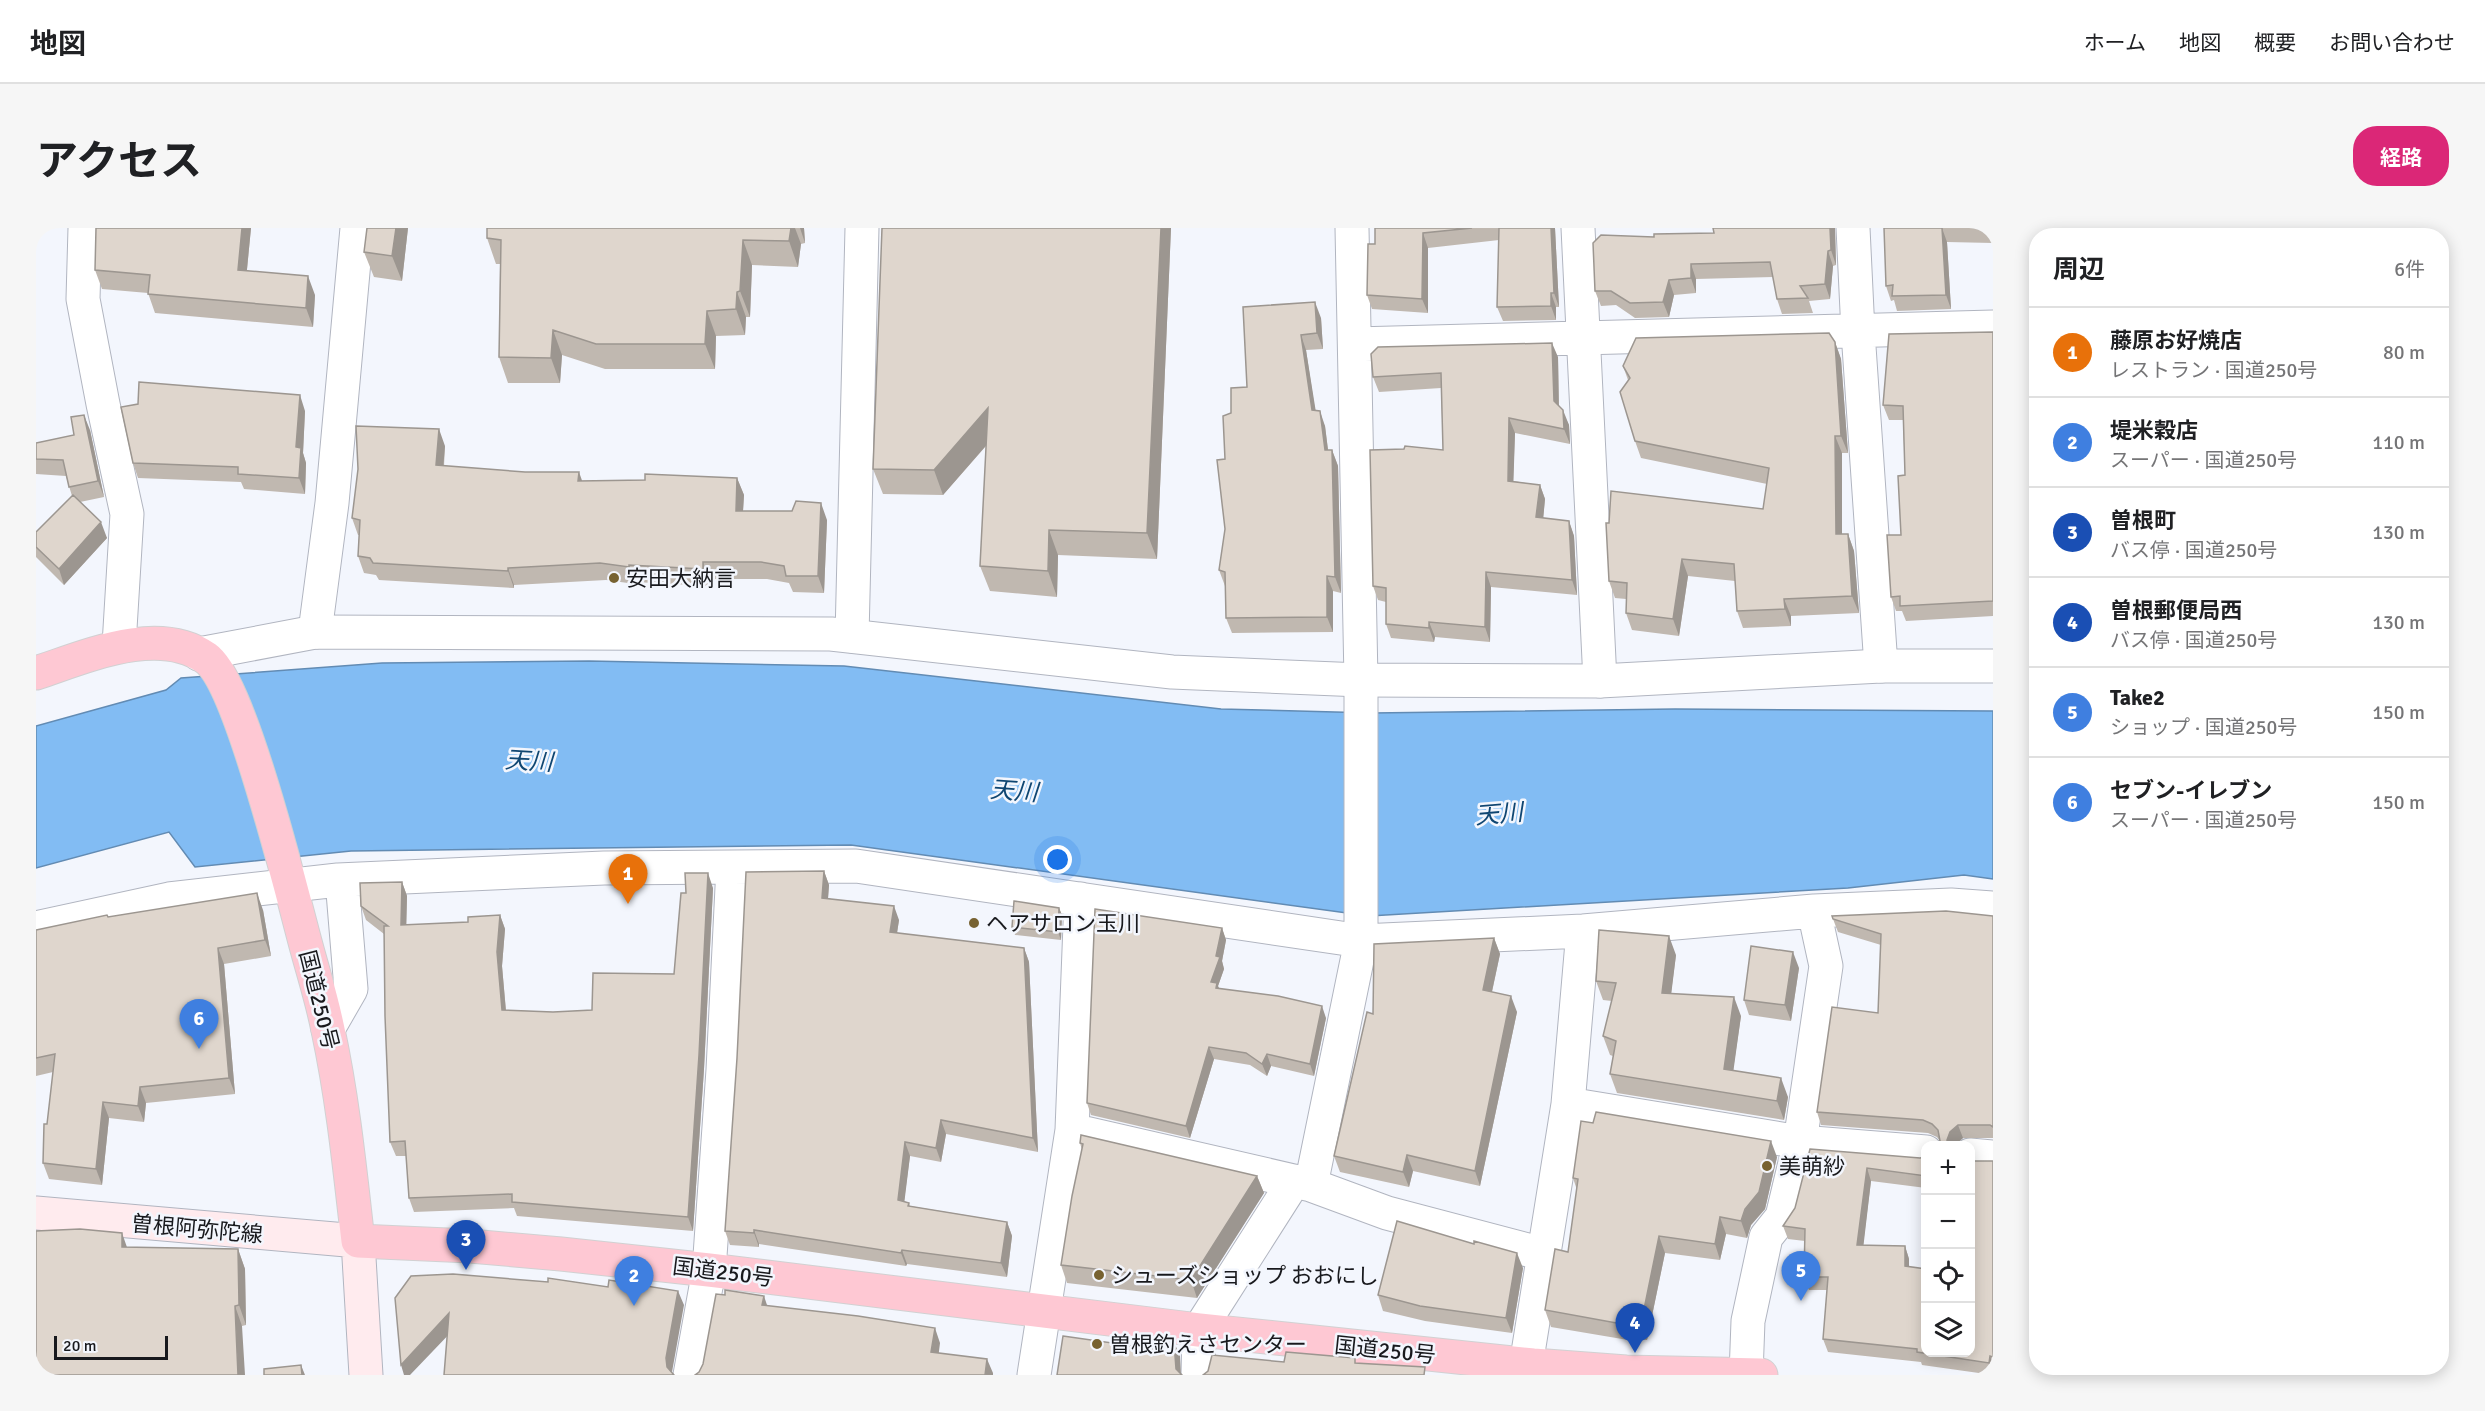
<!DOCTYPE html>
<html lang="ja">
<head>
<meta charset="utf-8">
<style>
	:root { --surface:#fff; --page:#f6f6f6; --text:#202124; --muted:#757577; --line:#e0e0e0; --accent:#db2777 }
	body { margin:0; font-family:Signika,"Noto Sans JP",sans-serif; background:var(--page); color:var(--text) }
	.controls { position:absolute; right:18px; bottom:18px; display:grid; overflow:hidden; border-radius:12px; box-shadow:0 3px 15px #0003 }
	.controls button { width:54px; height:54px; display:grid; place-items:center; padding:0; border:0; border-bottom:2px solid var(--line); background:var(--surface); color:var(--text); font:30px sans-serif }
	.scale { position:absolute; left:18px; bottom:15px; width:114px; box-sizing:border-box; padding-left:6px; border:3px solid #18191d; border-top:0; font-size:16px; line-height:21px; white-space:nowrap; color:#18191d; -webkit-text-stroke:4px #f3f6fd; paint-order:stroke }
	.you { position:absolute; left:1022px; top:632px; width:21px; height:21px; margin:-15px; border:4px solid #fff; border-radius:50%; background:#1a73e8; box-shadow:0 0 0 9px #1a73e833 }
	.badge { display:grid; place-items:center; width:39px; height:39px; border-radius:50%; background:var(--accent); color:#fff; font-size:20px; font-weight:700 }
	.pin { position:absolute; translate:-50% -50px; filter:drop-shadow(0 2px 3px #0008) }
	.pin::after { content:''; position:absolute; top:32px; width:21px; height:18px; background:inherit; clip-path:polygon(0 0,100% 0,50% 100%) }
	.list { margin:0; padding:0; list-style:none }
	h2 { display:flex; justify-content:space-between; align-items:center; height:78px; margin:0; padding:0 24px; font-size:26px }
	h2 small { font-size:20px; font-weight:400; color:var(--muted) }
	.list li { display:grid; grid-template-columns:39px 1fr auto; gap:18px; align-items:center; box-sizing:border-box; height:90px; padding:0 24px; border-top:2px solid var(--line) }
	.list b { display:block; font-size:22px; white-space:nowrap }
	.list p { margin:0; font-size:20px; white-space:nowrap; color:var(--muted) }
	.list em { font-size:20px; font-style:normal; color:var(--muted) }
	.icon { flex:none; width:33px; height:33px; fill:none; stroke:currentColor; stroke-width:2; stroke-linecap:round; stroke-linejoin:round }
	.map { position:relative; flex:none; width:1957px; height:1147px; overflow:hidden; border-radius:24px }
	header { display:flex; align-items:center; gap:36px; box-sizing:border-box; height:84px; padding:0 30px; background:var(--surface); border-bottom:2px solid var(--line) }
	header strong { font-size:28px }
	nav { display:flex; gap:33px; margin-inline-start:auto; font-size:21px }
	.intro { display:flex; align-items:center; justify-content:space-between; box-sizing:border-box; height:144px; padding:0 36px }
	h1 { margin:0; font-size:42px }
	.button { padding:15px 27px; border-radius:24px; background:var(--accent); color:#fff; font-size:21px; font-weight:700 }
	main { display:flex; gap:36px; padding:0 36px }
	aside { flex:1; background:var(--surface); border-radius:24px; box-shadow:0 3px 15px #0003 }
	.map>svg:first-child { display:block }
</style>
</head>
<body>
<header>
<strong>地図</strong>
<nav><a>ホーム</a><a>地図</a><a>概要</a><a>お問い合わせ</a></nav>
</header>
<div class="intro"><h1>アクセス</h1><a class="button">経路</a></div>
<main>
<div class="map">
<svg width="1957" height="1147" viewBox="0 0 1957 1147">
	<rect width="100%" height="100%" fill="#f3f6fd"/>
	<path fill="#82bcf3" stroke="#628bb3" stroke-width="1.5" d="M553,433L808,438L1185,481L1336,485L1639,481L1957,483V651L1928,647L1812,660L1333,688L815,617L315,623L159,639L133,604L0,640V498L130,462L145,450L346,435Z"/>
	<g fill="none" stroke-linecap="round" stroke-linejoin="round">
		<defs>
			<path id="minor" d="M49,0L47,71L67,176L91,286L83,417
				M1542,0L1564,453
				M1817,0L1822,104L1845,438
				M1319,116L1957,99
				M279,404L296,275L321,0
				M816,408L826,0
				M0,700L133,671L302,652L568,640L820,638L1325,713L1547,703L1778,683L1915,677L1957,680
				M292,801L315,761L306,652
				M1532,876L1764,914L1890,924
				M1036,902L1275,957L1351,985L1507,1026
				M1934,927L1957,929
				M1275,957L1325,713V452L1316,0
				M1490,1137L1532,876L1547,703
				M654,1147L673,1042L687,842L697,639
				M998,1147L1036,902L1045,671
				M1162,1147L1163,1102L1258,953
				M1710,1147L1712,1093L1730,1009L1746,989L1764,914L1790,738L1778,683"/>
			<path id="tertiary" d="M163,426L279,404L795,406L1136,444L1325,452L1564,453L1845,438H1957"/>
			<path id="secondary" d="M0,985L322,1013L330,1147"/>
			<path id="trunk" d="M0,445C49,429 122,396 170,430C204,454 255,661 268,710C276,741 286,771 292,802C307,872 314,943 322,1013L434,1018L525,1026L673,1042L1163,1102L1497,1137L1590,1144L1725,1147"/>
		</defs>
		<use href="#minor" stroke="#b1b5c0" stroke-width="35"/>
		<use href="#tertiary" stroke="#b1b5c0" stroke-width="35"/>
		<use href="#secondary" stroke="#b1b5c0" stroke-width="35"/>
		<use href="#trunk" stroke="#d1d1d2" stroke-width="35"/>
		<use href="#minor" stroke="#fff" stroke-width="33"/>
		<use href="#tertiary" stroke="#fff" stroke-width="33"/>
		<use href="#secondary" stroke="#ffebee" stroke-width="33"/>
		<use href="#trunk" stroke="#fec8d3" stroke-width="33"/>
	</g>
	<path fill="#c0b8b0" d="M215,0L211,42L279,67L277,99L119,85L112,65L66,61L59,42Z
		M331,0H372L366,53L338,49L328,24Z
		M451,0H768L769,15L765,16L762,39L716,37L714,89H710L709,107L680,108L679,141H569L526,127L524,155H472L463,129L464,36H460L451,10Z
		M846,0H1135L1121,331L1022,327L1021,369L954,363L944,338L950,218L907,267L847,266L837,241Z
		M1339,0H1519L1523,79H1520V92L1467,93L1461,79L1463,12L1392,20V85L1336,81L1331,67L1339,16Z
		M1799,0L1800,37L1797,38L1794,71L1773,73L1777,85L1746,86L1741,71L1737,49L1660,51V65L1638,67L1633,89L1599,90L1580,77L1565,78L1559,63L1618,9Z
		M1848,0H1957V15L1911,14L1915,81L1861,83L1858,72L1855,73L1850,58Z
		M1207,79L1285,90L1287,121L1270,122L1279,182L1289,198L1292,222H1296L1302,238L1305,365L1297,363V404L1196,405L1190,390L1189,358L1183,342L1189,301V231L1211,159Z
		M1957,104V388L1870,393L1866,383H1860L1855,369L1865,307L1869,247L1867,192H1853L1847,177Z
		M1799,114L1805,131L1812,225H1806V306H1812L1818,323L1823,385L1755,388V398L1707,400L1701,383L1699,353L1652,348L1643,408L1596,402L1590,385V371L1579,370L1573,353V295L1727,281L1731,256L1605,230L1599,213L1592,152L1587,138Z
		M1522,129L1523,178L1533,197L1534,216L1479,205L1477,253L1504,257L1509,271L1507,290L1533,293L1538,308L1541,367L1455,359L1454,414L1399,409L1398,414L1355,410L1350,396V374L1342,372L1337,358L1407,222L1405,160L1343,164L1337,149Z
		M269,183L267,225L270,235L269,266L208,261L205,254L102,250L97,235Z
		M54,202L68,269L44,274L71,310L28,357L0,329V304L36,268L30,248L0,246V215L38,207Z
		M409,218L408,238L546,253L701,250L708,267L707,283L791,292L788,365L757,364L753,355L731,351H673V358L599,354V356L570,352L478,357V360L343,352L340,347L328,345L322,328L323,307H322L316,290Z
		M788,643L793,657L792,670L863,692L861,705L988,720L993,734L1002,924L910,906L905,934L874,928L868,973L873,975L874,978L971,994L976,1008L971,1049L871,1036L870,1038L723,1016V1019L694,1017L689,1003Z
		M366,654L371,668L370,697L432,694L464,687L469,701L466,738L470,782L517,784L556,782L638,746L650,665L677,660L668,841L657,1003L481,988L478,980L378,984L373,970L370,928H360L354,914L348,706L330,692L325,678Z
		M1023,680L1026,687L1025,712L979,707L976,699Z
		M227,682L235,728L188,736L199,866L110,875L108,894L73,890L66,957L13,951L7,935L17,844L0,848V702L72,689Z
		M1957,688V910H1927L1918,917L1904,913L1901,909L1892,905L1785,897L1781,884L1842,785L1845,717L1802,704L1797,691Z
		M1186,700L1190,712L1186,733L1188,741L1182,758L1183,760L1290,790L1278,848L1235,838L1231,848L1214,837L1178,831L1154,910L1055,887L1051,875Z
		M1458,710L1464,726L1456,764L1481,784L1444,958L1377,943L1373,959L1304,944L1298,928L1337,786Z
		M1640,727L1635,765L1705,788L1697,842L1752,869L1748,892L1581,865L1574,846L1577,828L1574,827L1567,808L1576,773L1567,772L1560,753Z
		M1763,740L1755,793L1713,787L1708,772Z
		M1044,915L1221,948L1228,965L1161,1070L1031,1055L1025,1037L1046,922Z
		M1774,921L1884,930L1890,929V960L1835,953L1827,1017L1869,1018L1873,1031V1039L1935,1125L1936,985L1935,984V933H1957V1147L1886,1137L1885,1134L1792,1124L1787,1111L1791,1062H1773L1768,1049L1769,1013L1752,1011L1747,998L1759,980Z
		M1741,929L1729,981L1715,997L1711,1010L1690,1006L1684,1032L1629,1025L1611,1112H1592L1515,1099L1509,1082L1532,1024L1541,962L1537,950Z
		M91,1019L202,1021L209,1041L210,1097L206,1098Z
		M1487,1040L1476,1105L1389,1093L1347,1083L1342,1067Z"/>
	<path fill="#9c9690" d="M206,0H215L209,61L202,42Z
		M360,0H372L366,53L356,28Z
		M755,0H759L765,16L762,39L753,13Z
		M764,0H768L769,15Z
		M1125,0H1135L1121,331L1111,305Z
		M1515,0H1519L1523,79L1518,65Z
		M1794,0H1799L1800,37L1795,22Z
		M1906,0L1911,14L1915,81L1910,67Z
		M1387,5L1392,20V85L1386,71Z
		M707,12L716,37L714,89L704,63Z
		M1792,23L1797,38L1794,71L1789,56Z
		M1655,36L1660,51V65L1655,50Z
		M272,48L279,67L277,99L270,80Z
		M1633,52L1638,67L1633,89L1627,74Z
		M701,64L710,89L709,107L700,81Z
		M1515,65L1520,79V92L1515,78Z
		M1279,74L1285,90L1287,121L1281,105Z
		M671,83L680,108L679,141L669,116Z
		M517,102L526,127L524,155L515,130Z
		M1265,107L1270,122L1282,197L1276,182Z
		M1799,114L1805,131L1812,225L1805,208Z
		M1516,115L1522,129L1523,188L1518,173Z
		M264,167L269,183L267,225L270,235L269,266L263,250L260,219Z
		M952,180L961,205L907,267L898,242Z
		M1527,182L1533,197L1534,216L1528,201Z
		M1284,183L1289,198L1294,238L1289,222Z
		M48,187L54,202L68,269L62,253Z
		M1473,190L1479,205L1477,267L1472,253Z
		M403,201L409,218L406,254L400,237Z
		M1799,208L1806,225V323L1800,306Z
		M1296,222L1302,238L1305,365L1299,349Z
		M543,244L549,261L542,253Z
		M701,250L708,267L706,299L700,283Z
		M1504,257L1509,271L1506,304L1500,289Z
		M785,275L791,292L788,365L782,348Z
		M1533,293L1538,308L1541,367L1536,352Z
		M65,294L71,310L28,357L23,341Z
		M1013,302L1022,327L1021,369L1012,343Z
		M1812,306L1818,323L1823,385L1816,368Z
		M1646,331L1652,348L1643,408L1637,391Z
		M667,334L673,351V358L667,341Z
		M593,337L599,354V356L593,339Z
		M472,340L478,357V360L472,343Z
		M1450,344L1455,359L1454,414L1449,399Z
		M1291,348L1297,363V404L1291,389Z
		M1748,371L1755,388V398L1749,381Z
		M1393,394L1399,409L1398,414L1393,400Z
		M788,643L793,657L791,684L786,670Z
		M672,645L677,660L668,841L657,1003L652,989Z
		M366,654L371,668L370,712L365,697Z
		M221,665L227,682L235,728L229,712Z
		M858,678L863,692L859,718L854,704Z
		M1023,680L1026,687L1025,712L1022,704Z
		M464,687L469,701L466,738L471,796L466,782L461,724Z
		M1186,700L1190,712L1186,733L1188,741L1182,758L1185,767L1175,754Z
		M1633,708L1640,727L1633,784L1626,765Z
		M1458,710L1464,726L1453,777L1447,762Z
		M182,720L188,736L199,866L193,850Z
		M988,720L993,734L1002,924L997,910Z
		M1757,724L1763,740L1755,793L1749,777Z
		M1475,768L1481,784L1444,958L1439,943Z
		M1698,769L1705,788L1695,860L1688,841Z
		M1286,778L1290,790L1278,848L1274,836Z
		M1173,819L1178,831L1154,910L1150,898Z
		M1231,826L1235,838L1231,848L1226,836Z
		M1745,850L1752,869L1748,892L1741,873Z
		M104,859L110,875L108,894L102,878Z
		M67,874L73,890L66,957L60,941Z
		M905,892L910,906L905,934L900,920Z
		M1922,897L1927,910L1918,918H1912L1911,912L1914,904Z
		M1735,913L1741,929L1729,981L1715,997L1711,1010L1705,993Z
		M869,914L874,928L867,985L862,972Z
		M1371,927L1377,943L1373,959L1367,944Z
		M1831,940L1835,953L1826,1030L1821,1017Z
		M1221,948L1228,965L1161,1070L1155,1052Z
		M1684,989L1690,1006L1684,1032L1679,1016Z
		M971,994L976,1008L971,1049L965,1035Z
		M718,1002L723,1016V1019L718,1005Z
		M86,1005L93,1025L86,1019Z
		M1623,1008L1629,1025L1611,1112L1605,1096Z
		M1869,1018L1873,1031V1051L1869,1038Z
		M202,1021L209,1041L210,1097L203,1077Z
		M866,1022L871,1036L870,1038L865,1025Z
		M1481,1025L1487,1040L1476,1105L1470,1090Z
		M642,1063L648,1077L636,1144V1147L631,1139L630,1130Z
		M728,1068L733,1083L726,1077Z
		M199,1078L206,1098L209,1147H202Z
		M413,1085L419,1100L374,1147H368L365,1137Z
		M899,1100L904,1115L901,1139L895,1124Z
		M1138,1114L1144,1128L1145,1147L1140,1141Z
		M1954,1128L1957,1136V1145L1953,1135Z
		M951,1131L957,1145V1147H949Z
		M265,1137L269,1147H266Z"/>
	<path fill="#dfd6cd" stroke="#9c9690" stroke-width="1.5" d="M60,0H206L202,42L272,48L270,80L112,66L114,47L59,42Z
		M331,0H360L356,28L328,24Z
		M451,0H755L753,13L707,12L704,63L701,64L700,81L671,83L669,116H560L517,102L515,130L463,129L465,12L451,10Z
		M846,0H1125L1111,305L1013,302L1012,343L944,338L952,180L898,242L837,241Z
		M1339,0H1436L1387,5L1386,71L1331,67L1332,16H1339Z
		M1463,0H1515L1518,65H1515V78L1461,79Z
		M1677,0H1794L1795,22L1792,23L1789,56L1764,58L1772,70L1741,71L1734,34L1655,36V50L1633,52L1627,74L1594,75L1575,63H1559L1557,15L1565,7L1618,9V6L1678,5Z
		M1848,0H1906L1910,67L1856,68L1857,57L1850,58Z
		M1279,74L1281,105L1265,107L1276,182L1284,183L1289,222H1296L1299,349L1291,348V389L1190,390L1189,344L1183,342L1189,301L1181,232L1189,231L1187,188L1195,185V160L1211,159L1207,79Z
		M1957,104V373L1864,378V368L1855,369L1851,307H1865L1862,248L1869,247L1867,178L1847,177L1853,106Z
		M1793,105L1799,114L1805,208H1799L1800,306H1812L1816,368L1748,371L1749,381L1701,383L1698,336L1646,331L1637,391L1590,385L1591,355L1573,353L1570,295H1573L1575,263L1727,281L1733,240L1599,213L1584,164L1594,150L1587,138L1600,110Z
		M1516,115L1518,173L1527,182L1528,201L1473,190L1472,253L1504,257L1500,289L1533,293L1536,352L1450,344L1449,399L1393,394V400L1350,396V360L1337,358L1334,222L1368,221L1369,218L1407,222L1405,145L1337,149L1335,126L1342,119Z
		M103,154L264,167L260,219L265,220L263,250L202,246V239L97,235L85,179L102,176Z
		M48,187L62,253L33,259L27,232L0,231V215L38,207L35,189Z
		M320,198L403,201L400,237L489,244H543L542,253L609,252V246L701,250L700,283H756L760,273L785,275L782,348H750L748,338L725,334H667V341L593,337V339L564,335L472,340V343L337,335L334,330L322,328L324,292L316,290L322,241Z
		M37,267L65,294L23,341L0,319V304Z
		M788,643L786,670L858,678L854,704L988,720L997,910L905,892L900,920L869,914L862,972L873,975L872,978L971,994L965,1035L866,1022L865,1025L718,1002V1005L689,1003L701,830L710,644Z
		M649,645H672L663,827L652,989L476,974V966L373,970L369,913L354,914L349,788L348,698H352L325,678L324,655L366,654L365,697L432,694V689L464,687L461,724L466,782L517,784L556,782L557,745L638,746L645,665H650Z
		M221,665L229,712L182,720L193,850L104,859L102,878L67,874L60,941L7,935L8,896H11L19,826L0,830V702L71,687L72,689Z
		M978,673L1023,680L1022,704L976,699Z
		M1059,681L1186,700L1180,728L1184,729L1175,754L1181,755L1180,760L1242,768L1286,778L1274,836L1231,826L1226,836L1210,825L1173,819L1150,898L1051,875Z
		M1910,683L1957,688V899L1954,897H1922L1914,904L1911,912L1912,918H1902L1904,913L1902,902L1896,896L1887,892L1781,884L1796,779L1842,785L1845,706L1797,691L1796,688Z
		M1563,702L1633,708L1626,765L1698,769L1688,841L1745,850L1741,873L1574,846L1580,813L1567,808L1580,755L1560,753Z
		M1458,710L1447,762L1475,768L1439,943L1371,927L1367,944L1298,928L1331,784L1337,786L1338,716Z
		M1715,718L1757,724L1749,777L1708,772Z
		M1560,884L1735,913L1723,964L1709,981L1705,993L1684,989L1679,1016L1623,1008L1605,1096H1586L1509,1082L1519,1021L1532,1024L1542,951L1537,950L1545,893L1557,895Z
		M1045,907L1221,948L1155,1052L1025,1037L1036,968L1047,916L1044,915Z
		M1774,921L1884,930L1890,929V948L1831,940L1821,1017L1869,1018V1038L1890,1041V1125H1935V1002L1938,974L1935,973V933H1957V1129L1954,1128L1953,1135L1881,1124V1121L1787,1111L1792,1049H1768L1769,1001L1747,998L1759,980Z
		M1361,993L1438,1016V1013L1481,1025L1470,1090L1384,1078L1342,1067Z
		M44,1001L86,1005V1019L202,1021L203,1077L199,1078L202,1147H0V1003Z
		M417,1046L512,1054V1050L572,1059L573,1052L642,1063L630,1130L631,1139L638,1147H408L413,1085L365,1137L359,1070L375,1048Z
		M689,1062L728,1068L726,1077L822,1088L899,1100L895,1124L951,1131L949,1147H659L663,1144L667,1136L680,1066L689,1067Z
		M1027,1108L1118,1121L1119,1112L1138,1114L1140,1141L1146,1147H1021Z
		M1250,1124L1319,1130V1135L1389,1139L1388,1147H1167L1172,1143L1176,1127L1248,1134Z
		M265,1137L266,1147H228V1141Z"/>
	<g fill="#776231" stroke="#f3f6fd" stroke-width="2">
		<circle cx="578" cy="350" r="6"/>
		<circle cx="938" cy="695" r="6"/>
		<circle cx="1731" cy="938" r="6"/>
		<circle cx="1063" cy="1047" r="6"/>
		<circle cx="1061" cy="1116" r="6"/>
	</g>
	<g text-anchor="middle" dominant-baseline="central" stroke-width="5" stroke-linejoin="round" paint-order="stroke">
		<g font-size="22" fill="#18191d" stroke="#f3f6fd" text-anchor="start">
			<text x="590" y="350">安田大納言</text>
			<text x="950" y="695">ヘアサロン玉川</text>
			<text x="1743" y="938">美萌紗</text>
			<text x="1075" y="1047">シューズショップ おおにし</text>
			<text x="1073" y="1116">曽根釣えさセンター</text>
		</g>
		<g font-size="22" fill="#18191d" stroke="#f3f6fd">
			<text transform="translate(283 772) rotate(76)">国道250号</text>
			<text transform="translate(161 1001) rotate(5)">曽根阿弥陀線</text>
			<text transform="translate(687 1044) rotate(7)">国道250号</text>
			<text transform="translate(1349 1122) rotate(6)">国道250号</text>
		</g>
		<g font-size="24" font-style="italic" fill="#0f4672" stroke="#f3f6fd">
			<text transform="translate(493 533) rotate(3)">天川</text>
			<text transform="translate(978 563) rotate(4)">天川</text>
			<text transform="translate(1463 586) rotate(-5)">天川</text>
		</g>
	</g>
</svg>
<div class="controls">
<button>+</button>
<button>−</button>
<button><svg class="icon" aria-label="locate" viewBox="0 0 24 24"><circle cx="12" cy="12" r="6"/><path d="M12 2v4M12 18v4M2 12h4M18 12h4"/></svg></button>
<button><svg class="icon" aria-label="layers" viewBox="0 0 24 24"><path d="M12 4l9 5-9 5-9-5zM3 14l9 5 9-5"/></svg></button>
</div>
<div class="scale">20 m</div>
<div class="you"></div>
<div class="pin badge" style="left:592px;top:676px;background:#e8710a">1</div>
<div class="pin badge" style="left:598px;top:1078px;background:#3f7fe0">2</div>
<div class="pin badge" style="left:430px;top:1042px;background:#1a4fb4">3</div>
<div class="pin badge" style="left:1599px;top:1125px;background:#1a4fb4">4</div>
<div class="pin badge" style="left:1765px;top:1073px;background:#3f7fe0">5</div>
<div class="pin badge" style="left:163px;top:821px;background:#3f7fe0">6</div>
</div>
<aside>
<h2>周辺<small>6件</small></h2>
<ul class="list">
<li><span class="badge" style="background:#e8710a">1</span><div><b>藤原お好焼店</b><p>レストラン · 国道250号</p></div><em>80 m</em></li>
<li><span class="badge" style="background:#3f7fe0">2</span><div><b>堤米穀店</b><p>スーパー · 国道250号</p></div><em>110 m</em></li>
<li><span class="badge" style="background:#1a4fb4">3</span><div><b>曽根町</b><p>バス停 · 国道250号</p></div><em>130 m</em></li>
<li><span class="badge" style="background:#1a4fb4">4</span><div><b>曽根郵便局西</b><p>バス停 · 国道250号</p></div><em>130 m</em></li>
<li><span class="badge" style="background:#3f7fe0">5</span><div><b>Take2</b><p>ショップ · 国道250号</p></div><em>150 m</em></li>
<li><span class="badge" style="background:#3f7fe0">6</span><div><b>セブン-イレブン</b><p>スーパー · 国道250号</p></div><em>150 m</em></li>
</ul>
</aside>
</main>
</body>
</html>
